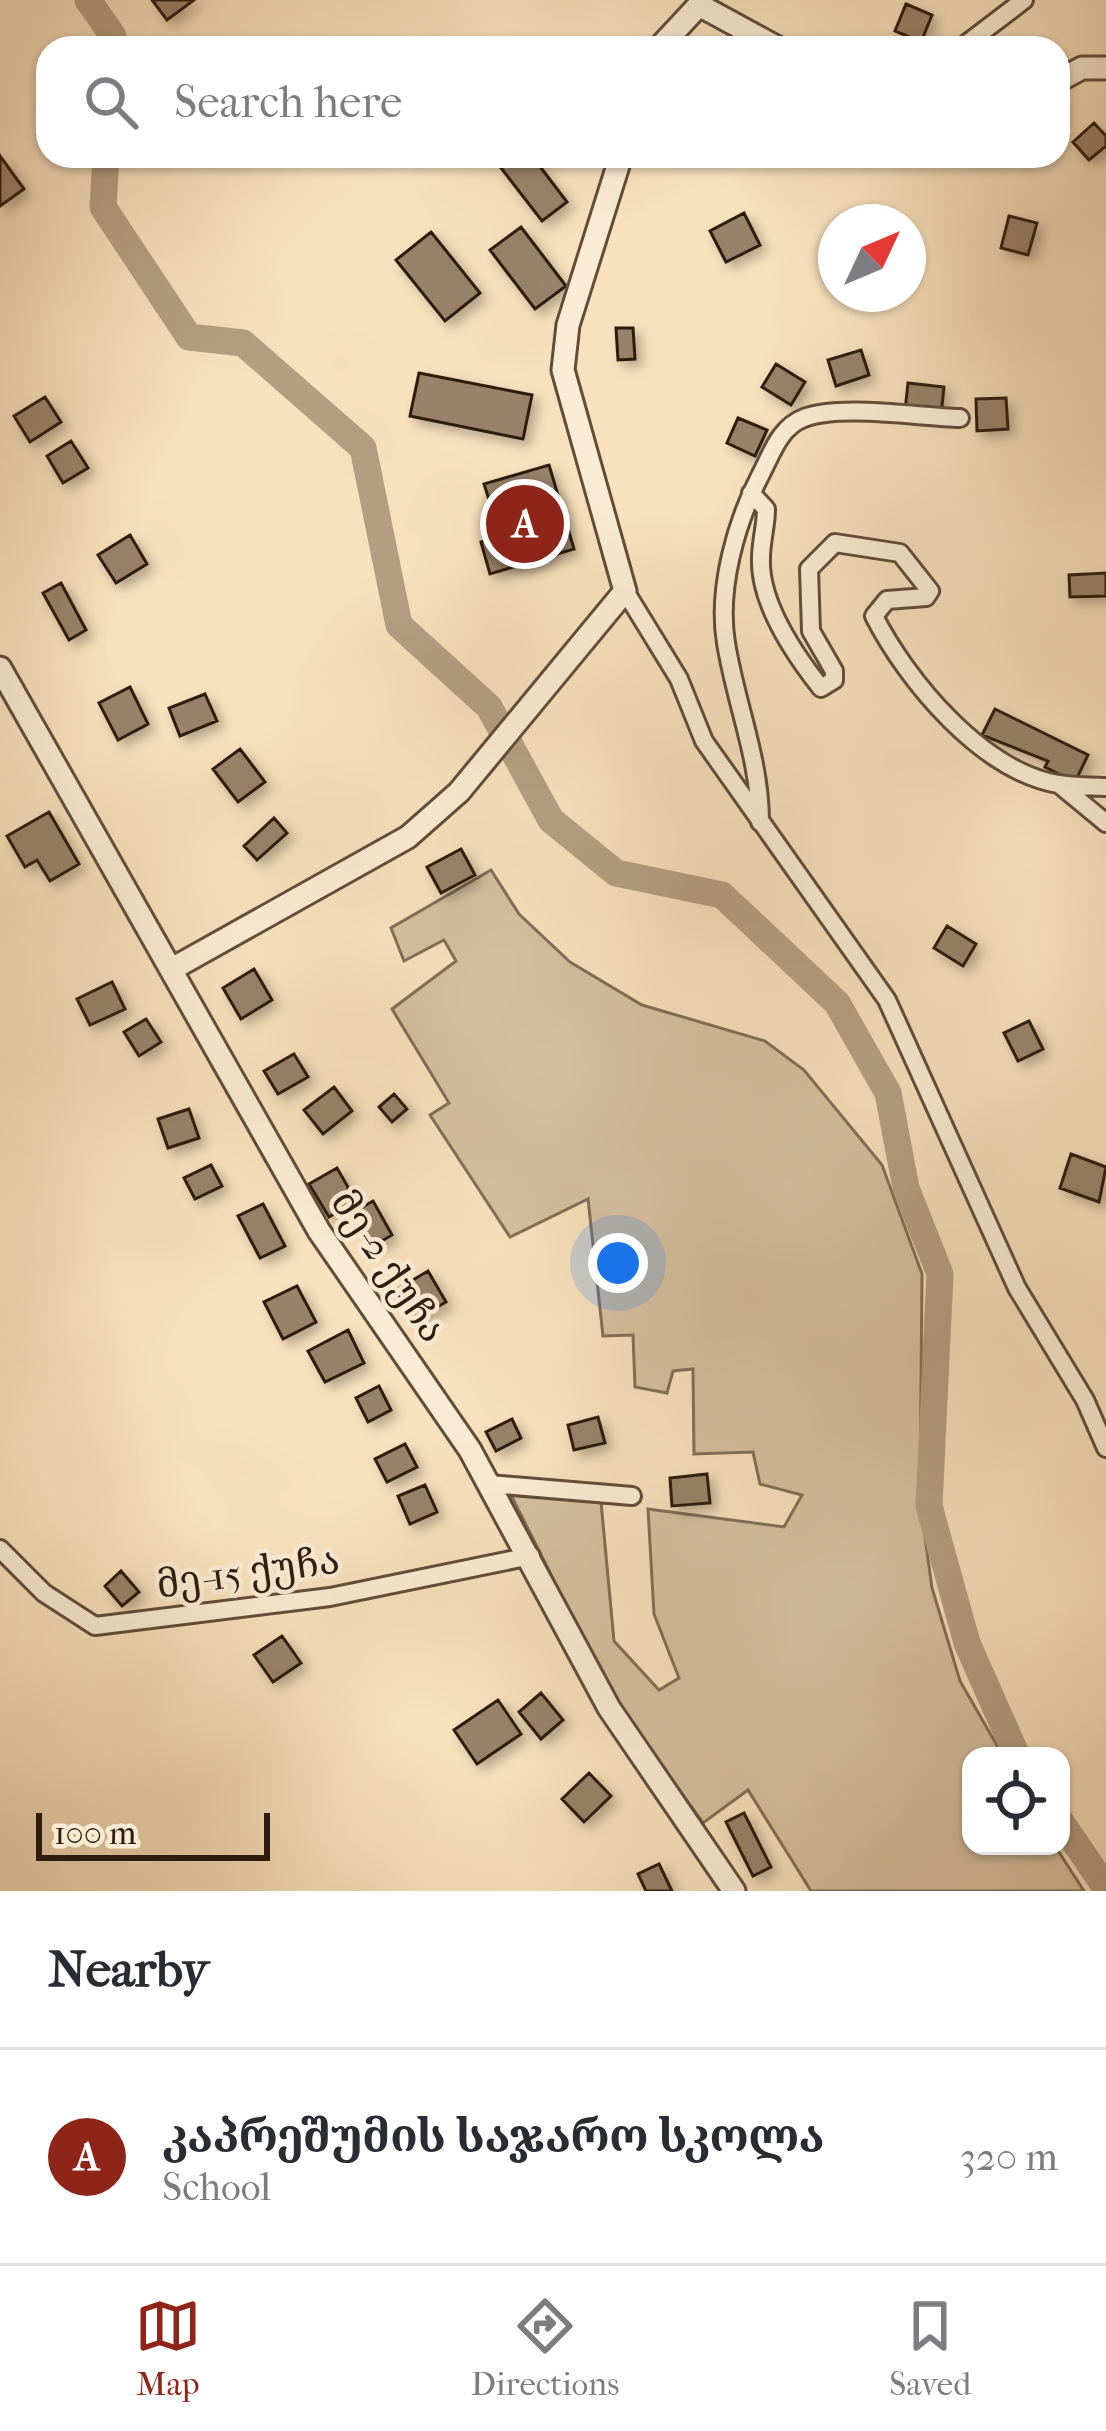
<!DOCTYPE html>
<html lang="en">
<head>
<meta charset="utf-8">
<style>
	:root { --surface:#fff; --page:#f7f7f7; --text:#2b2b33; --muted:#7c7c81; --line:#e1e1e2; --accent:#8f2418 }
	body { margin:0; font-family:"IM FELL French Canon","Noto Serif Georgian",serif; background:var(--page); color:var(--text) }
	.controls { position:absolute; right:36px; bottom:36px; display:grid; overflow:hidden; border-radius:24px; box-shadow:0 3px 9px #0004 }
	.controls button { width:108px; height:108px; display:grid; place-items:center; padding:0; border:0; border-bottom:3px solid var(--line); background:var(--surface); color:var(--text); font:60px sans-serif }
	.compass { position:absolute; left:818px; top:204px; width:108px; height:108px; border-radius:50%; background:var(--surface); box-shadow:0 3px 9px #0004; rotate:46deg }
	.scale { position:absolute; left:36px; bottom:30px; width:234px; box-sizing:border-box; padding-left:12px; border:6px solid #2f1c0f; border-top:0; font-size:33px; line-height:42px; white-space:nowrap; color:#2f1c0f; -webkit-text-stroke:9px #faecd4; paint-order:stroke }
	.you { position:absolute; left:618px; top:1263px; width:42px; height:42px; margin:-30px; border:9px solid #fff; border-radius:50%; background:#1a73e8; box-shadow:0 0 0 18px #1a73e833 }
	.badge { display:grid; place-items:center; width:78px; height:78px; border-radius:50%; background:var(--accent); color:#fff; font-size:39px; font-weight:700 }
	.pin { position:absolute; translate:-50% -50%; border:6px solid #fff; box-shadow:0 3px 12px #0006 }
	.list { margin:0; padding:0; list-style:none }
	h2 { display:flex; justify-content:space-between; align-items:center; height:156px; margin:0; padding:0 48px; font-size:51px }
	h2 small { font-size:39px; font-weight:400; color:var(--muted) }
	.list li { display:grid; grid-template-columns:78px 1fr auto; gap:36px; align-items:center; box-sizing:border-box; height:216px; padding:0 48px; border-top:3px solid var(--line) }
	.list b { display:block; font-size:45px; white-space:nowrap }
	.list p { margin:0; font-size:39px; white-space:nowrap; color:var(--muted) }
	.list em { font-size:39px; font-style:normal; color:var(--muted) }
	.icon { flex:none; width:66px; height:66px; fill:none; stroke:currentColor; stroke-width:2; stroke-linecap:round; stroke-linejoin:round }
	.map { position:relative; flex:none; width:1106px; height:1891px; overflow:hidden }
	.search { position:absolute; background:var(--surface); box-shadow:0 3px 9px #0004; left:36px; right:36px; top:36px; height:132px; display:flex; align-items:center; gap:30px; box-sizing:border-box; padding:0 42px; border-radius:36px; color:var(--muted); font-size:45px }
	.sheet { height:372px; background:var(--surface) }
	nav { display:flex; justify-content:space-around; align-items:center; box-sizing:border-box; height:168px; border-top:3px solid var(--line); background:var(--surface); font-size:33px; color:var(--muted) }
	nav a { display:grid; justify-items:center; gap:6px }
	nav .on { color:var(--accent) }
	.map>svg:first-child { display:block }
</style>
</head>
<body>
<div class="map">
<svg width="1106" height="1891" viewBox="0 0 1106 1891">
	<defs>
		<filter id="shadow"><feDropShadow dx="6" dy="6" stdDeviation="6" flood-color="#0004"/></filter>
	</defs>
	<rect width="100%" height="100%" fill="#f8e1bd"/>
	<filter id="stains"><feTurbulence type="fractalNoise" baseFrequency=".00167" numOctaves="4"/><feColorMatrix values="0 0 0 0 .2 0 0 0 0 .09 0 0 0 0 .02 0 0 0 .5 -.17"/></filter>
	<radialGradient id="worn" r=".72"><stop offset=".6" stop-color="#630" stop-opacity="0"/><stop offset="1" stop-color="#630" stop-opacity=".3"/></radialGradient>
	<path fill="#d6c09f" stroke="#826e57" stroke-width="3" d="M491,870L519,914L570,962L642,1005L765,1041L804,1070L882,1165L922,1274L920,1501L932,1588L960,1681L1003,1756H971V1846H1055L1084,1891H811L748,1790L703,1823L613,1698L509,1491L601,1502L614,1641L659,1690L679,1678L654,1614L648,1509L784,1527L802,1495L760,1484L753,1452L694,1454L693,1369L673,1371L667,1393L635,1387L633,1335L603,1336L588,1199L510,1237L430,1115L449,1103L392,1009L456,961L444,940L404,961L391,928Z"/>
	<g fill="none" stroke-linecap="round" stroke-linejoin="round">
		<path stroke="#b49e82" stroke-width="27" d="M88,0L113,36L112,48
			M106,156L103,207L189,337L243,343L363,448L399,625L489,707L551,820L616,873L722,895L837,1003L888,1093L906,1188L940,1274L929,1506L967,1643L1017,1756
			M1061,1822L1106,1888"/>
	</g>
	<path fill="#988269" stroke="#2f1c0f" stroke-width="3" filter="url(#shadow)" d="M152,0H194L167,20Z
		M906,4L932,15L921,42L895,31Z
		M1094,123L1106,136V146L1089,160L1073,142Z
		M0,156L24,189L0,206Z
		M509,156H532L567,202L542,221L498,164Z
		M744,213L760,245L726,262L710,231Z
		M1009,216L1037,223L1028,255L1001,248Z
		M521,227L566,286L535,309L490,250Z
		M431,232L480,293L445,321L396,260Z
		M616,328H633L635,359L618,360Z
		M861,350L869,375L836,386L828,360Z
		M776,364L805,382L791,405L762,387Z
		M419,373L532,395L523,439L410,416Z
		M908,383L944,387L941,415L905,411Z
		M45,397L61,422L30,442L14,416Z
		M1006,398L1008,429L977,431L976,399Z
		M738,418L767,430L755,456L727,443Z
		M71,441L88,468L63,483L47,456Z
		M549,465L574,549L490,574L481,542L528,528L521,504L493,512L484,484Z
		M130,535L147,564L116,583L98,555Z
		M1106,573V596L1070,597L1069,575Z
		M61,583L86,630L69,640L43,593Z
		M130,687L148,724L118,740L99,703Z
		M205,694L217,721L180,736L169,708Z
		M995,709L1088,755L1075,782L1045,767L1048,761L982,735Z
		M240,749L265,782L238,802L213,769Z
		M49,812L79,864L50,881L37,860L25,867L7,836Z
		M274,818L287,833L257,860L244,846Z
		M461,849L475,875L441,893L427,867Z
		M947,926L976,944L963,966L934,948Z
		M254,969L272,1000L241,1019L223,988Z
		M112,982L125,1009L90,1025L77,999Z
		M146,1019L161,1042L139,1056L124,1032Z
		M1029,1021L1043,1049L1018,1061L1004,1033Z
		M294,1054L308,1077L278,1094L264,1071Z
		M334,1087L352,1111L323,1134L304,1110Z
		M394,1094L407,1109L392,1122L379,1107Z
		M189,1109L199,1138L168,1148L158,1119Z
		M1071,1154L1106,1167L1099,1202L1060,1188Z
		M211,1165L222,1186L195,1199L184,1178Z
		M337,1168L356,1201L329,1217L309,1184Z
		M373,1201L392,1235L373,1246L354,1212Z
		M263,1204L285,1246L260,1258L238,1216Z
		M428,1271L446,1302L414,1320L396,1290Z
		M297,1286L316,1322L283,1339L264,1302Z
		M348,1330L364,1363L325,1382L308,1351Z
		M379,1386L391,1410L368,1422L356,1398Z
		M598,1417L605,1443L574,1450L568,1425Z
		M512,1419L521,1438L496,1451L486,1432Z
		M405,1444L417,1467L387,1482L375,1459Z
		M707,1474L710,1503L672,1506L670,1478Z
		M425,1485L437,1512L410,1524L398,1496Z
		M121,1571L139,1592L122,1606L105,1586Z
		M282,1636L301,1663L273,1682L254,1655Z
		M541,1693L563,1720L541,1739L519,1712Z
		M498,1700L521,1734L477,1764L454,1730Z
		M589,1773L611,1796L584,1822L562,1799Z
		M744,1813L771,1867L753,1876L726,1822Z
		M659,1864L672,1891H646L638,1874Z"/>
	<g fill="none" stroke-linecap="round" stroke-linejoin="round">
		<defs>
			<path id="minor" d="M961,48L1024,0
				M751,493L766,509C766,526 761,541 761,558C759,602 795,655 821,688L834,680V671L811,631L809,569L835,543L900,553L930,591L926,597L887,600L874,616C907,681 982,771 1058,784C1074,787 1091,786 1106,787
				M625,591L679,679L704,741L887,1000L1017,1288L1085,1400L1106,1448
				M1060,785L1106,823
				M760,822C760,759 736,705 726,643C717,589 736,522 761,474C772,453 780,427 804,418C841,404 918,417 960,418
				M489,1484L632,1496
				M0,1549L44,1593L95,1626L330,1597L531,1556"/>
			<path id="tertiary" d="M659,48L699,5L778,48
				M1058,81L1082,68H1106
				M0,668L319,1231L470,1450L609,1708L734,1891
				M172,969L408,837L459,792L625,591L563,370L568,325L621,156"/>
		</defs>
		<use href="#minor" stroke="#614d3a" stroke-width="22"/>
		<use href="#tertiary" stroke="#614d3a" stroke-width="27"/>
		<use href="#minor" stroke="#faecd4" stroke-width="16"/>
		<use href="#tertiary" stroke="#faecd4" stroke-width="21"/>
	</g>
	<g text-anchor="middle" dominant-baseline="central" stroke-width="9" stroke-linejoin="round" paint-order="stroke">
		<g font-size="39" fill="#2f1c0f" stroke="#faecd4">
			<text transform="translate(389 1266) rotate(56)">მე-2 ქუჩა</text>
			<text transform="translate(248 1572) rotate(-8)">მე-15 ქუჩა</text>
		</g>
	</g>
	<rect width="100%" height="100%" filter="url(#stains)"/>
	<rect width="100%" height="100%" fill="url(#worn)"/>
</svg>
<div class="controls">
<button><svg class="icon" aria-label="locate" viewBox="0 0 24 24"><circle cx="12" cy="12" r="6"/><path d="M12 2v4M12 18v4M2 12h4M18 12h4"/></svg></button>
</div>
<svg class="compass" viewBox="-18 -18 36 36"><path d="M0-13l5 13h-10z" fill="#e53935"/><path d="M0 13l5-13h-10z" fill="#7c7c81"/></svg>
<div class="scale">100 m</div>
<div class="you"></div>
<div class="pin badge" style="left:525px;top:524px">A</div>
<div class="search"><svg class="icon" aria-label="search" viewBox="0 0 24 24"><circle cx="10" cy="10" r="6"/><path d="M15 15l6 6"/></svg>Search here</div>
</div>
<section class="sheet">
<h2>Nearby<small></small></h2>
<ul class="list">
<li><span class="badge">A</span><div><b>კაპრეშუმის საჯარო სკოლა</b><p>School</p></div><em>320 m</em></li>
</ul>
</section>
<nav>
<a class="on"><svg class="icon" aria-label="map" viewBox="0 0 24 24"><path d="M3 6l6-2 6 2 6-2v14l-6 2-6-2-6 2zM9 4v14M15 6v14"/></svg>Map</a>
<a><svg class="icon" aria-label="directions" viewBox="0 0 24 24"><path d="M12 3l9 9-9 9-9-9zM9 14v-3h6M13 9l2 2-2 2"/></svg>Directions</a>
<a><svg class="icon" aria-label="saved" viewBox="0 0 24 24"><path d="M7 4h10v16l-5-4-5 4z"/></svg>Saved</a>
</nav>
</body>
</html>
